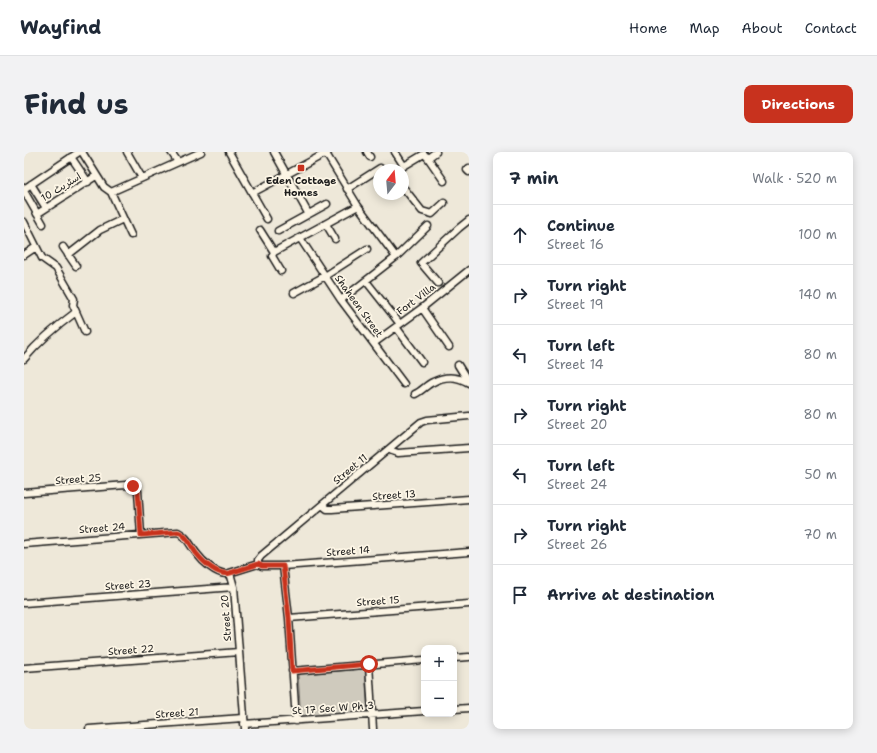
<!DOCTYPE html>
<html lang="en">
<head>
<meta charset="utf-8">
<style>
	:root { --surface:#fff; --page:#f2f2f3; --text:#1f2937; --muted:#747a83; --line:#e0e1e3; --accent:#c8321e }
	body { margin:0; font-family:"Shantell Sans","Playpen Sans Arabic",sans-serif; background:var(--page); color:var(--text) }
	.controls { position:absolute; right:12px; bottom:12px; display:grid; overflow:hidden; border-radius:8px; box-shadow:0 2px 10px #0003 }
	.controls button { width:36px; height:36px; display:grid; place-items:center; padding:0; border:0; border-bottom:1px solid var(--line); background:var(--surface); color:var(--text); font:20px sans-serif }
	.compass { position:absolute; left:349px; top:12px; width:36px; height:36px; border-radius:50%; background:var(--surface); box-shadow:0 2px 10px #0003; rotate:16deg }
	.stop { position:absolute; width:12px; height:12px; margin:-9px; border:3px solid #c8321e; border-radius:50%; background:#fff }
	.stop.end { background:#c8321e; border-color:#fff; box-shadow:0 1px 4px #0008 }
	.list { margin:0; padding:0; list-style:none }
	h2 { display:flex; justify-content:space-between; align-items:center; height:52px; margin:0; padding:0 16px; font-size:17px }
	h2 small { font-size:13px; font-weight:400; color:var(--muted) }
	.list li { display:grid; grid-template-columns:26px 1fr auto; gap:12px; align-items:center; box-sizing:border-box; height:60px; padding:0 16px; border-top:1px solid var(--line) }
	.list b { display:block; font-size:15px; white-space:nowrap }
	.list p { margin:0; font-size:13px; white-space:nowrap; color:var(--muted) }
	.list em { font-size:13px; font-style:normal; color:var(--muted) }
	.icon { flex:none; width:22px; height:22px; fill:none; stroke:currentColor; stroke-width:2; stroke-linecap:round; stroke-linejoin:round }
	.map { position:relative; flex:none; width:445px; height:577px; overflow:hidden; border-radius:8px }
	header { display:flex; align-items:center; gap:24px; box-sizing:border-box; height:56px; padding:0 20px; background:var(--surface); border-bottom:1px solid var(--line) }
	header strong { font-size:19px }
	nav { display:flex; gap:22px; margin-inline-start:auto; font-size:14px }
	.intro { display:flex; align-items:center; justify-content:space-between; box-sizing:border-box; height:96px; padding:0 24px }
	h1 { margin:0; font-size:28px }
	.button { padding:10px 18px; border-radius:8px; background:var(--accent); color:#fff; font-size:14px; font-weight:700 }
	main { display:flex; gap:24px; padding:0 24px }
	aside { flex:1; background:var(--surface); border-radius:8px; box-shadow:0 2px 10px #0003 }
	.map>svg:first-child { display:block }
</style>
</head>
<body>
<header>
<strong>Wayfind</strong>
<nav><a>Home</a><a>Map</a><a>About</a><a>Contact</a></nav>
</header>
<div class="intro"><h1>Find us</h1><a class="button">Directions</a></div>
<main>
<div class="map">
<svg width="445" height="577" viewBox="0 0 445 577">
	<rect width="100%" height="100%" fill="#eee8d9"/>
	<filter id="ink" filterUnits="userSpaceOnUse"><feTurbulence type="fractalNoise" baseFrequency=".025" numOctaves="2"/><feDisplacementMap in="SourceGraphic" scale="8" xChannelSelector="R" yChannelSelector="G"/><feConvolveMatrix kernelMatrix="1 2 1 2 8 2 1 2 1" color-interpolation-filters="sRGB"/></filter>
	<g filter="url(#ink)">
		<path fill="#cfcabd" stroke="#76736c" d="M341,517L344,561L277,566L274,522Z"/>
		<g fill="none" stroke-linecap="round" stroke-linejoin="round">
			<defs>
				<path id="minor" d="M58,0L80,35L87,40L107,83
					M103,0L118,26
					M147,0L154,10
					M205,0L243,67
					M250,0L284,61
					M301,0L334,54L372,105
					M343,0L346,5
					M371,0L380,14L375,18
					M47,5L64,30
					M404,6L412,0
					M380,14L400,2L404,6L420,29
					M445,16L443,18L445,20
					M7,32L22,56
					M379,35L398,59L408,62L420,51
					M0,37L55,0
					M323,37L356,16
					M0,39L19,72
					M87,40L177,0
					M228,41L304,0
					M13,62L72,24
					M0,70L18,106L32,116L50,147L49,153L61,180
					M302,72L311,87
					M236,78L250,100L334,54
					M254,79L303,52
					M276,86L317,148L380,232
					M39,95L52,114
					M250,100L248,104L257,119
					M0,103L12,95
					M44,103L76,78L99,67
					M342,129L376,172
					M414,131L397,111L435,76L445,68
					M270,141L301,124L343,97
					M317,148L372,105L404,74
					M398,156L425,195
					M372,175L398,210
					M350,191L398,156L445,118
					M0,207C16,188 33,174 52,160
					M434,213L444,229
					M391,242C398,239 402,233 409,230C422,223 433,224 445,231
					M366,296L368,299L374,301L445,296
					M0,341L102,333L109,334L114,339L117,383
					M298,353L303,357H308L445,347
					M0,392L154,380C163,384 167,395 173,402C179,410 191,421 202,422L234,412L238,414H259L445,400
					M234,412V408L237,404L397,270L403,268L445,264
					M259,414L265,466L272,569
					M206,421L210,435L221,577
					M0,451L210,435
					M265,466L445,452
					M430,506L445,505
					M345,512L349,577
					M0,516L215,500
					M268,519L400,508
					M430,557L445,556
					M220,572L400,559
					M65,577L219,566"/>
			</defs>
			<use href="#minor" stroke="#1c1c1c" stroke-width="9"/>
			<use href="#minor" stroke="#fcf5e5" stroke-width="6"/>
		</g>
	</g>
	<g fill="none" stroke-linecap="round" stroke-linejoin="round" filter="url(#ink)">
		<path stroke="#c8321e" stroke-width="5" d="M109,334L114,339L117,383L154,380C163,383 167,394 172,401C180,411 194,424 206,421L234,412L238,414H259L265,466L268,519L345,512"/>
	</g>
	<rect fill="#c8321e" stroke="#fcf5e5" stroke-width="1.5" x="273" y="12" width="8" height="8" rx="2"/>
	<g text-anchor="middle" dominant-baseline="central" stroke-width="3.5" stroke-linejoin="round" paint-order="stroke">
		<g font-size="10" font-weight="bold" fill="#1c1c1c" stroke="#fcf5e5">
			<text x="277" y="28">Eden Cottage<tspan x="277" dy="12">Homes</tspan></text>
		</g>
		<g font-size="10" fill="#1c1c1c" stroke="#fcf5e5">
			<text transform="translate(37 35) rotate(-32)">اسٹریٹ 10</text>
			<text transform="translate(392 147) rotate(-37)">Fort Villa</text>
			<text transform="translate(335 154) rotate(54)">Shaheen Street</text>
			<text transform="translate(326 317) rotate(-40)">Street 11</text>
			<text transform="translate(54 327) rotate(-4)">Street 25</text>
			<text transform="translate(370 343) rotate(-4)">Street 13</text>
			<text transform="translate(78 376) rotate(-4)">Street 24</text>
			<text transform="translate(324 399) rotate(-4)">Street 14</text>
			<text transform="translate(104 433) rotate(-4)">Street 23</text>
			<text transform="translate(354 449) rotate(-4)">Street 15</text>
			<text transform="translate(202 466) rotate(-94)">Street 20</text>
			<text transform="translate(107 498) rotate(-4)">Street 22</text>
			<text transform="translate(309 556) rotate(-4)">St 17 Sec W Ph 3</text>
			<text transform="translate(153 561) rotate(-4)">Street 21</text>
		</g>
	</g>
</svg>
<div class="controls">
<button>+</button>
<button>−</button>
</div>
<svg class="compass" viewBox="-18 -18 36 36"><path d="M0-13l5 13h-10z" fill="#e53935"/><path d="M0 13l5-13h-10z" fill="#747a83"/></svg>
<div class="stop" style="left:345px;top:512px"></div>
<div class="stop end" style="left:109px;top:334px"></div>
</div>
<aside>
<h2>7 min<small>Walk · 520 m</small></h2>
<ul class="list">
<li><svg class="icon" aria-label="ahead" viewBox="0 0 24 24"><path d="M12 20V5M6 11l6-6 6 6"/></svg><div><b>Continue</b><p>Street 16</p></div><em>100 m</em></li>
<li><svg class="icon" aria-label="right" viewBox="0 0 24 24"><path d="M7 20v-9h11M14 6l5 5-5 5"/></svg><div><b>Turn right</b><p>Street 19</p></div><em>140 m</em></li>
<li><svg class="icon" aria-label="left" viewBox="0 0 24 24"><path d="M17 20v-9H6M10 6l-5 5 5 5"/></svg><div><b>Turn left</b><p>Street 14</p></div><em>80 m</em></li>
<li><svg class="icon" aria-label="right" viewBox="0 0 24 24"><path d="M7 20v-9h11M14 6l5 5-5 5"/></svg><div><b>Turn right</b><p>Street 20</p></div><em>80 m</em></li>
<li><svg class="icon" aria-label="left" viewBox="0 0 24 24"><path d="M17 20v-9H6M10 6l-5 5 5 5"/></svg><div><b>Turn left</b><p>Street 24</p></div><em>50 m</em></li>
<li><svg class="icon" aria-label="right" viewBox="0 0 24 24"><path d="M7 20v-9h11M14 6l5 5-5 5"/></svg><div><b>Turn right</b><p>Street 26</p></div><em>70 m</em></li>
<li><svg class="icon" aria-label="arrive" viewBox="0 0 24 24"><path d="M6 21V4h12l-3 4 3 4H6"/></svg><div><b>Arrive at destination</b></div></li>
</ul>
</aside>
</main>
</body>
</html>
